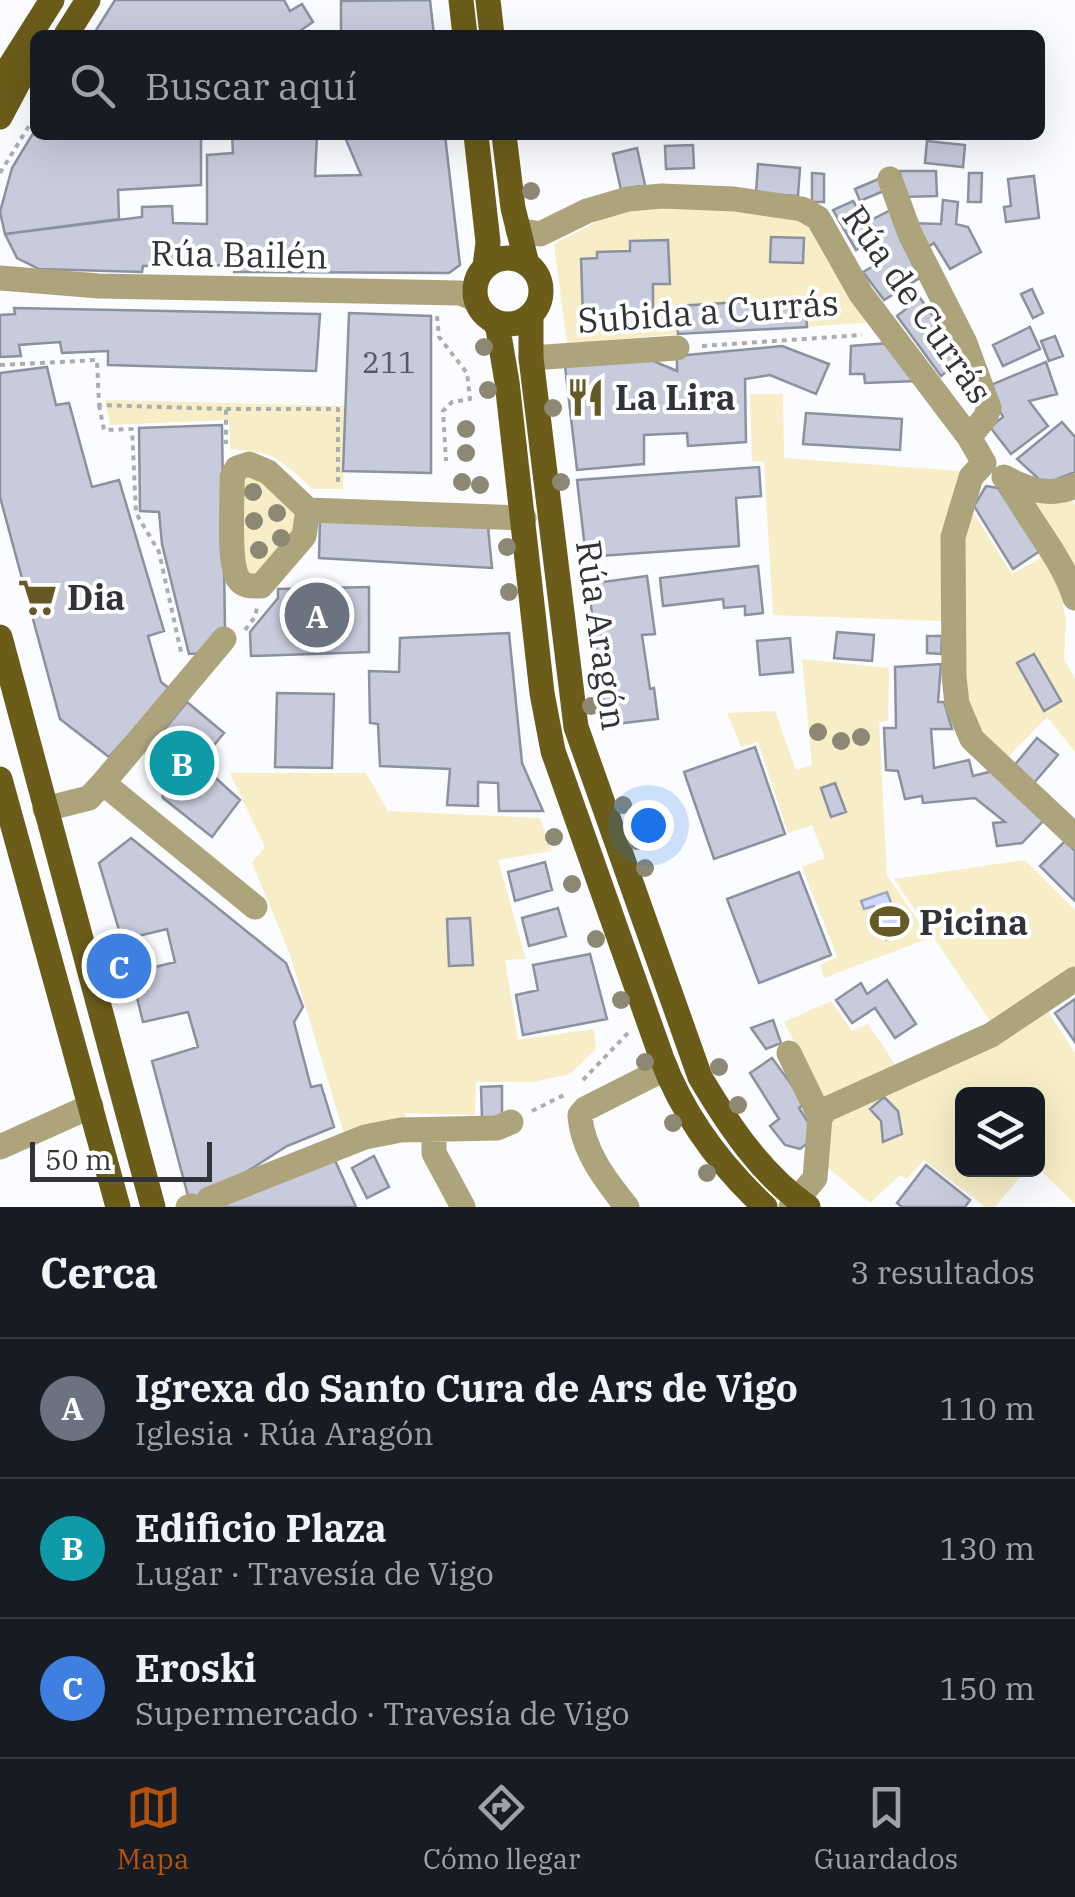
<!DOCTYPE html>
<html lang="es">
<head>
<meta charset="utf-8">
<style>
	:root { --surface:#171b24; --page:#20242c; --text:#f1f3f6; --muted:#9ea1a6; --line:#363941; --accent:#b45309 }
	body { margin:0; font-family:"IBM Plex Serif",serif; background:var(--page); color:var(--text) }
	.controls { position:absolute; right:30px; bottom:30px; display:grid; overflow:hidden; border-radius:15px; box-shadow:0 10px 40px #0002 }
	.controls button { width:90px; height:90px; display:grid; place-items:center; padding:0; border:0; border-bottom:2px solid var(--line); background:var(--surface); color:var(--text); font:50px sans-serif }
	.scale { position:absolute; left:30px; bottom:25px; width:182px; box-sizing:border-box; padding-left:10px; border:5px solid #313339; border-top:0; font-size:28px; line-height:35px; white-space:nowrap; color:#313339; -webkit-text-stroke:8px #fff; paint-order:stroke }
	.you { position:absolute; left:648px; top:825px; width:35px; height:35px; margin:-25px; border:8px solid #fff; border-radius:50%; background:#1a73e8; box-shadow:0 0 0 15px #1a73e833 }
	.badge { display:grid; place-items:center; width:65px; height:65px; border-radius:50%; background:var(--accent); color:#fff; font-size:32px; font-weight:700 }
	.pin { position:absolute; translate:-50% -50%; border:5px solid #fff; box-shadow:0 2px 10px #0006 }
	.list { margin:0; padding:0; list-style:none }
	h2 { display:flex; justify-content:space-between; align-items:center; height:130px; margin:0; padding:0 40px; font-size:42px }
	h2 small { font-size:32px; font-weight:400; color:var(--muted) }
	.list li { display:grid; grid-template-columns:65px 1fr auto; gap:30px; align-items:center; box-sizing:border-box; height:140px; padding:0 40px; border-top:2px solid var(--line) }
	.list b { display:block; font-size:38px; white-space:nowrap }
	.list p { margin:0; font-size:32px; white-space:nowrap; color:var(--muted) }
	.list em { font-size:32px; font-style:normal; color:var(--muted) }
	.icon { flex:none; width:55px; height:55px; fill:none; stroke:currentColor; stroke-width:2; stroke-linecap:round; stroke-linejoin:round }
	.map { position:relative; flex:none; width:1075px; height:1207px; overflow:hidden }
	.search { position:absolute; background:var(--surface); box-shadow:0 10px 40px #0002; left:30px; right:30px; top:30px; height:110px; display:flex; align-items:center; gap:25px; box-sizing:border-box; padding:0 35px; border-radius:15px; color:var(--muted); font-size:38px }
	.sheet { height:550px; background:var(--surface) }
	nav { display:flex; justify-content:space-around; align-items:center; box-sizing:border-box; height:140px; border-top:2px solid var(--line); background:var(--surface); font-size:28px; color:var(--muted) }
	nav a { display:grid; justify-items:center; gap:5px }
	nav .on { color:var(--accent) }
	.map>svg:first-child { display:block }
</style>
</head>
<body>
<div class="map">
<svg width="1075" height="1207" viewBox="0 0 1075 1207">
	<rect width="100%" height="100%" fill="#fbfcff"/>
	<path fill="#f7edc6" d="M659,206L801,216L812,224L873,322L807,327L804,298L677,306L678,334L567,344L554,244L612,214Z
		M750,394H783L784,458L960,471L957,487L1012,574L1043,557L1060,584L1066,622L1064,659L1075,679V752L1047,717L1005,760L981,729L969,704L962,626L940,621L773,615L764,462L752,461Z
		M105,400L345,406L343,489H313C278,459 278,452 230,449L229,420L110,425Z
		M246,474L259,475L295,511L300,521L260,577L247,575L242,567L238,483Z
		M1072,500L1075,505V576L1027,502Z
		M802,659L889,668L888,721L879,722L887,876L930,938L824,978L820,965L837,957L802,867L825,858L812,825L788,833L758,742L741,747L727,713L775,711L796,770L812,765Z
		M230,773H366L388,811L540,818L552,851L498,860L526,959L505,960L518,1040L594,1029L596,1049L570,1074L533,1082H476L475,1115L406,1113L404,1123L344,1134L289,952L252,863L265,847Z
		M1025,860L1075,910V967L990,1021L894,879Z
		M831,1001L852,1031L868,1024L897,1067L827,1104L784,1022Z
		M1048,1011L1075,1053V1204L1038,1168V1094H962V1170H1026L995,1207H985L924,1160L907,1179L900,1175L870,1203L827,1167L829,1118Z"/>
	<path fill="#cdd8fd" stroke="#9ea6c2" stroke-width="2.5" d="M887,892L902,934L886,940L874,906L864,909L861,901Z"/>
	<path fill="#c7cbdb" stroke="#8c91a0" stroke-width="2.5" d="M115,0H284L290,11L302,4L313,22L294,35H93Z
		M430,0L434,35H341V1Z
		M35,130V135H201V185L118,190L119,219L5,234L0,212L12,168Z
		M232,135L317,136L315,176L361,175L344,135H445L460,265L449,273L234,272V265L143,266L142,272L39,269L17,258L5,234L142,217V207L172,206L173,223L207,224V155L233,153Z
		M927,141L965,145L963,167L925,163Z
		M693,145L694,168L666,169L665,146Z
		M637,148L645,185L621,190L613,154Z
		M758,164L800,168L798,196L756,193Z
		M900,171H936L937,196L900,197Z
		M812,173L824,174V202H812Z
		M969,173H982L981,202H968Z
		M1034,176L1039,218L1006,222L1004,207L1011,206L1008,179Z
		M881,178L886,190L860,201L855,189Z
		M943,200L958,202L956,224L968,227L981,252L950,269L934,243L925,249L910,223L941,224Z
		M853,201L867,222L891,210L923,276L884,300L863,272L887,258L878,239L856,250L833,210Z
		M771,237L804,238L803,263L770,262Z
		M668,240L670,284H653V314L583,317L581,259L597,258V252L630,251V241Z
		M1032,289L1043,313L1033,318L1021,294Z
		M805,298L807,327L678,334L677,306Z
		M920,298L964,358L941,376L897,316Z
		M14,308L320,314L316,371L108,365V351L62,353L60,342L19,345L21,356L0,357V315L15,314Z
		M349,313L431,316V473L343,471Z
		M1030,327L1040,349L1003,366L993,345Z
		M1055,336L1063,356L1049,361L1041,341Z
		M889,343L916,381L865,383L864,374H850L851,346Z
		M782,346L829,364L816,394L770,375L745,379L746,442L688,446L687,433L644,435V464L577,470L565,366L642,356L677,371V356Z
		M1046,362L1057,394L1029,401L1048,426L1011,454L990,427L1003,417L986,387Z
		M47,367L56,405L69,403L92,487L119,480L164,631L148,636L161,682L170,689L109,757L60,719L0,497V373Z
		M806,413L902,419L900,450L803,444Z
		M1062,422L1075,437V472L1050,482L1041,481L1017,459Z
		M222,425L225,629L207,653L189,654L162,544L159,512L140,511L139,428Z
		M759,467L761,496L736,498L739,546L586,557L577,480Z
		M986,486L998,488L1040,551L1013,569L974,506Z
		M320,518L488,527L492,568L319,558Z
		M758,566L763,613L745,615V606L724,608L723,599L663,606L660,578Z
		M647,576L655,634L642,635L650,689L654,688L658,719L607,725L588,584Z
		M369,587V652L251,656L250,632L278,598V589Z
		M837,632L874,635L872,661L834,658Z
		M509,633L522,763L543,811H499L498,783L478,782V806L447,805L450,769L380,766L378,724L370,723L369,671L399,672L400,638Z
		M927,636H942L941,654L927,653Z
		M790,638L793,672L760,675L757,641Z
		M1034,654L1061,701L1044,711L1017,663Z
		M941,664L938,702H944L952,729H931L934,768L969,760L973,776L993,771L1044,820L1022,843L997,846L993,823L1005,822L975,798L923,803L922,796L905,799L898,771L886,770L884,728H896L895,667Z
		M277,693L334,694L332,768L275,767Z
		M187,702L224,733L205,756L208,771L240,800L212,837L163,798L155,741Z
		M1037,738L1058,755L1033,784L1013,767Z
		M755,747L785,834L714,859L684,772Z
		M835,783L846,812L831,817L821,788Z
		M131,838L286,963L303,1007L294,1022L311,1087L321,1085L334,1127L287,1146L191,1207L152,1061L198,1047L188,1012L143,1022L131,973L175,962L167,929L122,940L99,863Z
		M1065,841L1075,851V901L1040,866Z
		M545,862L552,890L515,901L508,872Z
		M799,872L831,955L759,983L727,899Z
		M558,908L566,936L529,946L522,918Z
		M470,918L473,965L449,966L447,919Z
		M590,954L607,1019L523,1035L516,995L538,990L533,965Z
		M887,980L916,1024L895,1038L875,1008L852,1023L836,1000L861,983L867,994Z
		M1075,999V1042L1055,1013Z
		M773,1020L781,1043L766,1049L751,1028Z
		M772,1058L805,1103L799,1108L813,1130L809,1142L800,1149L785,1145L770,1126L779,1119L750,1073Z
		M502,1086V1118H482L481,1087Z
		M884,1097L898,1111L902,1134L883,1142L881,1121L870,1109Z
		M333,1156L356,1207H215Z
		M374,1156L389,1187L367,1198L352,1168Z
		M926,1165L970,1200L965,1207H902L897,1203Z"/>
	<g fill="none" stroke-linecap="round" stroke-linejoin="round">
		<path stroke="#abadb1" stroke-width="4" stroke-dasharray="5 5" stroke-linecap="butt" d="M0,173L35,116
			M437,316L439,337L467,373L470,399L452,402L443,411L446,461
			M702,346L862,335
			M0,365L97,360L99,405L226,409V444
			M99,405L104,430L132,429L136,513L159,552L181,652
			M226,409H338V487
			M245,630L255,617L257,608
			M583,1080L628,1033
			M532,1111L564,1095"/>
		<path stroke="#aea47c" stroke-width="25" d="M890,179L910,234L965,343L989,408L985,418L969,437
			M518,230L540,234L587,211L628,199L662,196L734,199L802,209L818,218L861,294L969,437L984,463L971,477L953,537L954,676L957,704L972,739L1075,836
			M0,278L99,286L460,293L475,299
			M531,358L677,348
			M1004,477C1028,490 1050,497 1075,486
			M1008,480C1028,521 1061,555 1075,598
			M308,510L304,536L261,586C252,586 245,587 239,580C227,564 233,498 232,477L237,468L249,464L268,472L308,510L524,518
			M103,783L224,639
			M45,809L89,798L103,783L255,907
			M789,1053L820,1117
			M434,1132V1153L463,1207
			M0,1147L91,1106
			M209,1199L365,1137L401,1130L497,1128L511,1122
			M188,1207L191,1206
			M627,1207C606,1181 582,1150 580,1115L585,1109L666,1068
			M791,1207L815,1178L820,1117L827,1109L991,1035L1075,979"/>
		<path stroke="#6b5c1a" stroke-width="25" d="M461,0L465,35
			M488,0L492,35
			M66,35L88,0
			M0,82L52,0
			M0,117L26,68
			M476,135L488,242L485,267
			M504,135L513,208L527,264
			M475 291a33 33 0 1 1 66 0a33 33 0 1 1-66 0Z
			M531,315V358L576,727L700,1077C729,1126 761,1174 808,1207
			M494,321L498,329L507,382L542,693L553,751L662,1059C684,1117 719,1164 765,1207
			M0,637L153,1207
			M0,779L118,1207"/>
	</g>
	<g fill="#8d8873">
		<circle cx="531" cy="191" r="9"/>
		<circle cx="484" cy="347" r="9"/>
		<circle cx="488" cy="390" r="9"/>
		<circle cx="553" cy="408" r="9"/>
		<circle cx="466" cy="429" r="9"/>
		<circle cx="466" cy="453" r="9"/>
		<circle cx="462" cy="482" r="9"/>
		<circle cx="561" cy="482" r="9"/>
		<circle cx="480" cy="485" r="9"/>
		<circle cx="253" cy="492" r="9"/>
		<circle cx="277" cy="513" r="9"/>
		<circle cx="254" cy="521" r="9"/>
		<circle cx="281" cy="538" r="9"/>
		<circle cx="507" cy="547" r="9"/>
		<circle cx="259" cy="550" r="9"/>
		<circle cx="509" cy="592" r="9"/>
		<circle cx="591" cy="706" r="9"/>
		<circle cx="818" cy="732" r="9"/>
		<circle cx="861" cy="737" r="9"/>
		<circle cx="841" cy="741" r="9"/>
		<circle cx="623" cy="805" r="9"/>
		<circle cx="554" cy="837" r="9"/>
		<circle cx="637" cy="841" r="9"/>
		<circle cx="645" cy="868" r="9"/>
		<circle cx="572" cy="884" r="9"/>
		<circle cx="596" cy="939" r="9"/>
		<circle cx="621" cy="1000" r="9"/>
		<circle cx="645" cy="1062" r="9"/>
		<circle cx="719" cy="1067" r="9"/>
		<circle cx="738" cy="1105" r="9"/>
		<circle cx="673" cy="1123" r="9"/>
		<circle cx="707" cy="1173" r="9"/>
	</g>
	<defs>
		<symbol id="restaurant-bare" viewBox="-9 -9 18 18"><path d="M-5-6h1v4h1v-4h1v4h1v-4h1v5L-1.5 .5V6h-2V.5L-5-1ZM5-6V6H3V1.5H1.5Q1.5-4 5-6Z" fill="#655926" stroke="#fff" stroke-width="2.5" paint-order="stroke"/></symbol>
		<symbol id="supermarket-bare" viewBox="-9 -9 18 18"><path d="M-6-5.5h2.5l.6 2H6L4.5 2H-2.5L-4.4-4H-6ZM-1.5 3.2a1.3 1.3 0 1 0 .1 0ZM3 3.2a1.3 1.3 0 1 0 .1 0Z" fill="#655926" stroke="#fff" stroke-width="2.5" paint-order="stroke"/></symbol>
		<symbol id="stadium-bare" viewBox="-9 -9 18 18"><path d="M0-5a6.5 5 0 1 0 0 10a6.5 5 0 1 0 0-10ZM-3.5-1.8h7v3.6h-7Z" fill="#655926" stroke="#fff" stroke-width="2.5" paint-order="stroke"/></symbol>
	</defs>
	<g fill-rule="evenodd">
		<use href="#restaurant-bare" x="558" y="370" width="55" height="55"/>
		<use href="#supermarket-bare" x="10" y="570" width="55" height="55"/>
		<use href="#stadium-bare" x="862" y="894" width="55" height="55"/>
	</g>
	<g text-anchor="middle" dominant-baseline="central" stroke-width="8" stroke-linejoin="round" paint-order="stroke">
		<g font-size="30" fill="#565962">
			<text x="389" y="361">211</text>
		</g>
		<g font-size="35" fill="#313339" stroke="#fff">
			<text transform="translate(239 254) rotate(1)">Rúa Bailén</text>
			<text transform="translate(918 304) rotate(55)">Rúa de Currás</text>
			<text transform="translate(708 311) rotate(-4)">Subida a Currás</text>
			<text transform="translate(602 635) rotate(82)">Rúa Aragón</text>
		</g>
		<g font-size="35" font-weight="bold" fill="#313339" stroke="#fff" text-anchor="start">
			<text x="615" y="397">La Lira</text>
			<text x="67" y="597">Dia</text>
			<text x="919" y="922">Picina</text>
		</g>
	</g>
</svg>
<div class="controls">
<button><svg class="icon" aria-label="layers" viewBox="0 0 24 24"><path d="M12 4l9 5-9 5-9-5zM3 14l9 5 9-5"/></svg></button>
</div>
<div class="scale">50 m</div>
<div class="you"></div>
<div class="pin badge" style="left:317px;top:615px;background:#6b7280">A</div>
<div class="pin badge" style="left:182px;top:763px;background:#0f9aa8">B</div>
<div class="pin badge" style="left:119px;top:966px;background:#3f7fe0">C</div>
<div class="search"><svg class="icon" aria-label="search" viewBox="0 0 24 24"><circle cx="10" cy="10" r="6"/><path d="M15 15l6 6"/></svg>Buscar aquí</div>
</div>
<section class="sheet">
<h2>Cerca<small>3 resultados</small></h2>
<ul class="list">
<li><span class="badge" style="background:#6b7280">A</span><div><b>Igrexa do Santo Cura de Ars de Vigo</b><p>Iglesia · Rúa Aragón</p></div><em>110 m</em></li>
<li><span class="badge" style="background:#0f9aa8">B</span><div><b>Edificio Plaza</b><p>Lugar · Travesía de Vigo</p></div><em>130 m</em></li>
<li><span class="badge" style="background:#3f7fe0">C</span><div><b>Eroski</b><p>Supermercado · Travesía de Vigo</p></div><em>150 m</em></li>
</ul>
</section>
<nav>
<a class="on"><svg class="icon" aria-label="map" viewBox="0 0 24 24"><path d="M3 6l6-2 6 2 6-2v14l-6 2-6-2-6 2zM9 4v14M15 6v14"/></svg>Mapa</a>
<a><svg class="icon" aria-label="directions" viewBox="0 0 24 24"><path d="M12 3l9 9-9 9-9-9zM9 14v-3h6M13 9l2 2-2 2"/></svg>Cómo llegar</a>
<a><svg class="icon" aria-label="saved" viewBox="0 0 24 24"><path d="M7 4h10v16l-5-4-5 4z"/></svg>Guardados</a>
</nav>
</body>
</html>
